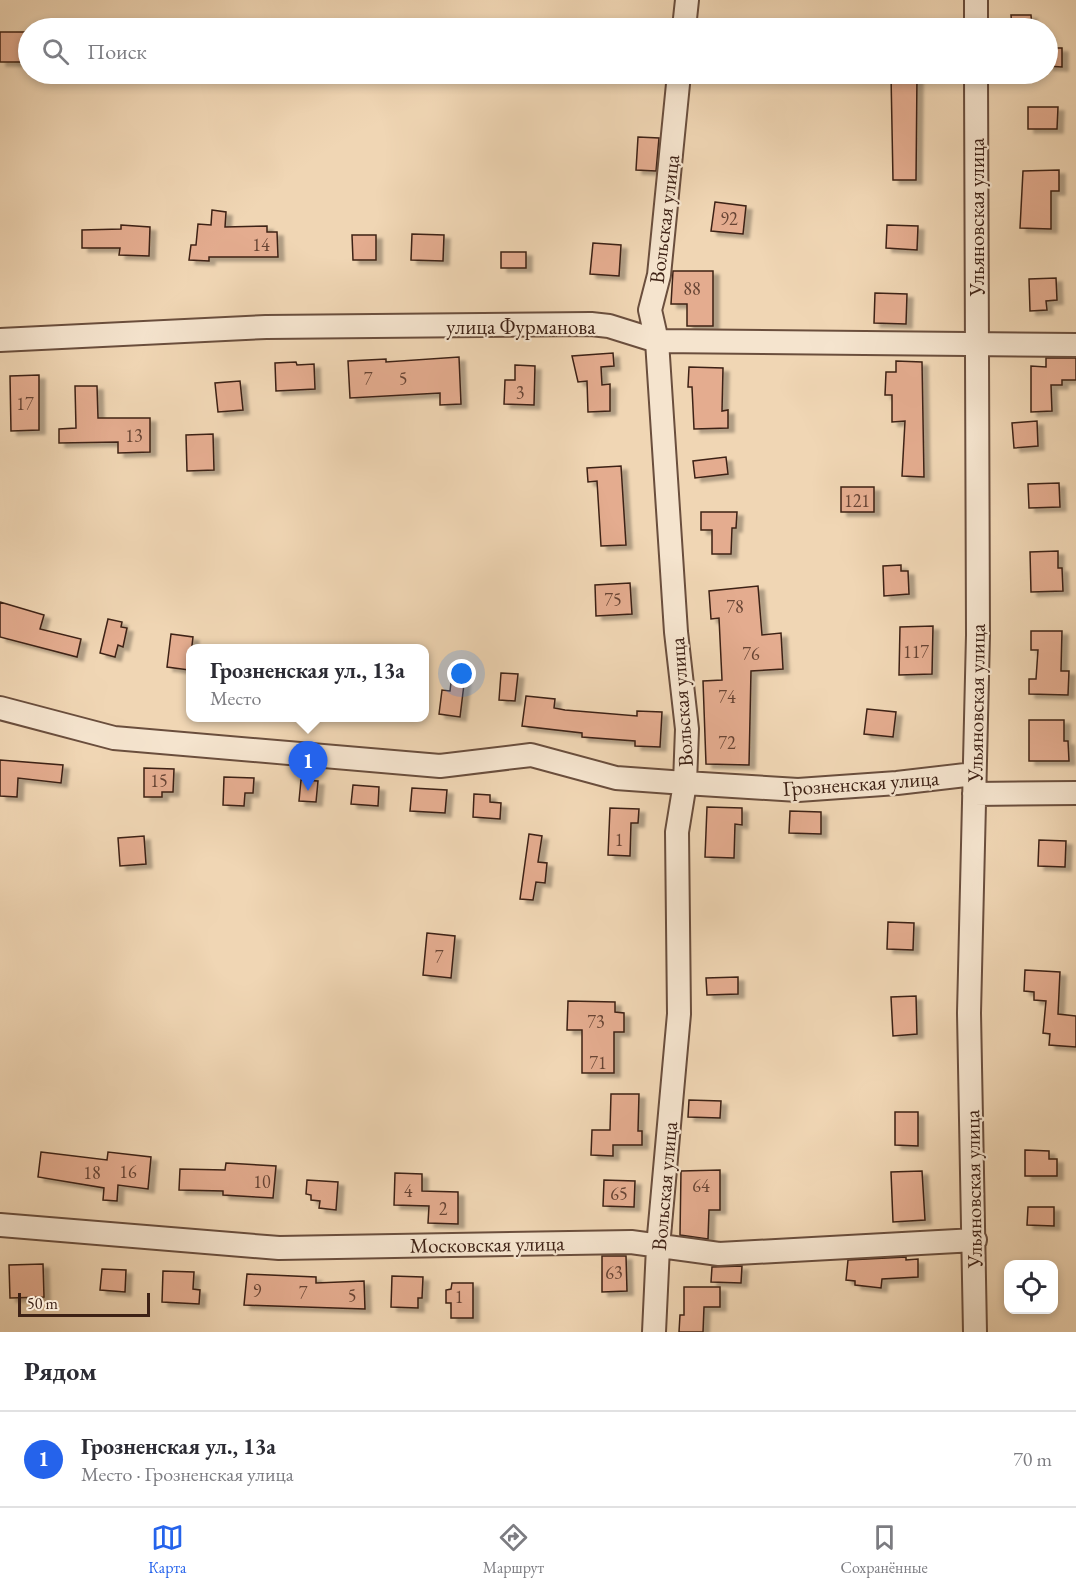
<!DOCTYPE html>
<html lang="ru">
<head>
<meta charset="utf-8">
<style>
	:root { --surface:#fff; --page:#f7f7f7; --text:#2b2b33; --muted:#7c7c81; --line:#e1e1e2; --accent:#2563eb }
	body { margin:0; font-family:"EB Garamond",serif; background:var(--page); color:var(--text) }
	.controls { position:absolute; right:18px; bottom:18px; display:grid; overflow:hidden; border-radius:12px; box-shadow:0 3px 9px #0003 }
	.controls button { width:54px; height:54px; display:grid; place-items:center; padding:0; border:0; border-bottom:2px solid var(--line); background:var(--surface); color:var(--text); font:30px sans-serif }
	.scale { position:absolute; left:18px; bottom:15px; width:132px; box-sizing:border-box; padding-left:6px; border:3px solid #3d2115; border-top:0; font-size:16px; line-height:21px; white-space:nowrap; color:#3d2115; -webkit-text-stroke:4px #f5e4ce; paint-order:stroke }
	.you { position:absolute; left:462px; top:674px; width:21px; height:21px; margin:-15px; border:4px solid #fff; border-radius:50%; background:#1a73e8; box-shadow:0 0 0 9px #1a73e833 }
	.badge { display:grid; place-items:center; width:39px; height:39px; border-radius:50%; background:var(--accent); color:#fff; font-size:20px; font-weight:700 }
	.pin { position:absolute; translate:-50% -50px; filter:drop-shadow(0 2px 3px #0008) }
	.pin::after { content:''; position:absolute; top:32px; width:21px; height:18px; background:inherit; clip-path:polygon(0 0,100% 0,50% 100%) }
	.popup { position:absolute; left:186px; top:644px; width:243px; height:78px; box-sizing:border-box; display:grid; place-content:center; border-radius:12px; background:var(--surface); filter:drop-shadow(0 2px 4px #0005); font-size:20px; white-space:nowrap; color:var(--muted) }
	.popup b { font-size:22px; color:var(--text) }
	.popup::after { content:''; position:absolute; left:50%; top:100%; margin-left:-12px; border:12px solid transparent; border-top-color:var(--surface) }
	.list { margin:0; padding:0; list-style:none }
	h2 { display:flex; justify-content:space-between; align-items:center; height:78px; margin:0; padding:0 24px; font-size:26px }
	h2 small { font-size:20px; font-weight:400; color:var(--muted) }
	.list li { display:grid; grid-template-columns:39px 1fr auto; gap:18px; align-items:center; box-sizing:border-box; height:96px; padding:0 24px; border-top:2px solid var(--line) }
	.list b { display:block; font-size:22px; white-space:nowrap }
	.list p { margin:0; font-size:20px; white-space:nowrap; color:var(--muted) }
	.list em { font-size:20px; font-style:normal; color:var(--muted) }
	.icon { flex:none; width:33px; height:33px; fill:none; stroke:currentColor; stroke-width:2; stroke-linecap:round; stroke-linejoin:round }
	.map { position:relative; flex:none; width:1076px; height:1332px; overflow:hidden }
	.search { position:absolute; background:var(--surface); box-shadow:0 3px 9px #0003; left:18px; right:18px; top:18px; height:66px; display:flex; align-items:center; gap:15px; box-sizing:border-box; padding:0 21px; border-radius:33px; color:var(--muted); font-size:22px }
	.sheet { height:174px; background:var(--surface) }
	nav { display:flex; justify-content:space-around; align-items:center; box-sizing:border-box; height:84px; border-top:2px solid var(--line); background:var(--surface); font-size:16px; color:var(--muted) }
	nav a { display:grid; justify-items:center; gap:3px }
	nav .on { color:var(--accent) }
	.map>svg:first-child { display:block }
</style>
</head>
<body>
<div class="map">
<svg width="1076" height="1332" viewBox="0 0 1076 1332">
	<defs>
		<filter id="shadow"><feDropShadow dx="6" dy="4" stdDeviation="1.5" flood-color="#0004"/></filter>
	</defs>
	<rect width="100%" height="100%" fill="#f0d6b4"/>
	<filter id="stains"><feTurbulence type="fractalNoise" baseFrequency=".00333" numOctaves="4"/><feColorMatrix values="0 0 0 0 .2 0 0 0 0 .09 0 0 0 0 .02 0 0 0 .5 -.17"/></filter>
	<radialGradient id="worn" r=".72"><stop offset=".6" stop-color="#630" stop-opacity="0"/><stop offset="1" stop-color="#630" stop-opacity=".3"/></radialGradient>
	<path fill="#e4ac8f" stroke="#3d2115" stroke-width="1.5" filter="url(#shadow)" d="M1011,15H1031L1032,28H1012Z
		M0,32H27V62H0Z
		M1047,48H1062V67L1047,66Z
		M891,75H917L916,180H893Z
		M1028,107H1058L1057,129H1028Z
		M638,137L659,138L656,171L636,170Z
		M1059,170V191H1051V229L1020,228L1023,171Z
		M715,202L746,206L743,234L711,231Z
		M212,210L226,212L225,227L267,226V232H277L278,257H209V261L189,260L191,245H196L198,224L211,225Z
		M121,225L150,227L149,256L119,255L120,248H82V230L121,229Z
		M887,225L918,226L917,250L886,248Z
		M412,234L444,235L443,261L411,260Z
		M352,235H376V260H353Z
		M593,243L621,245L619,276L590,274Z
		M501,252H526V268H501Z
		M673,271H713V326H687V304H671Z
		M1056,278L1057,300L1046,301L1047,310L1030,311L1029,279Z
		M875,293L907,294L906,324L874,323Z
		M613,353L614,366L601,367L602,385L610,384V411L588,412L587,381L578,382L572,356Z
		M459,357L461,404L440,405V393L350,398L348,361L386,359V362Z
		M1046,358H1076V380H1062V385H1051L1052,411L1031,412V366L1046,367Z
		M896,361L922,362L924,477L902,476L905,421L892,422V395H885L886,372H896Z
		M296,362L297,365L314,364L315,389L276,391L275,363Z
		M515,365L535,366L534,405L504,404L505,380H515Z
		M689,367L723,368L722,411L728,410V428L694,429L692,387H688Z
		M39,375V430L11,431L10,376Z
		M240,381L243,410L218,412L215,383Z
		M75,386H97L98,418H150V452L118,453V442L59,443V429L76,428Z
		M1037,421L1038,446L1014,448L1012,423Z
		M213,434L214,470L187,471L186,435Z
		M726,457L728,474L695,478L693,461Z
		M621,466L626,545L601,546L597,481L588,482L587,468Z
		M1059,483L1060,507L1029,508L1028,484Z
		M841,487H874V512H841Z
		M701,512H737L736,528H732L731,554H712V530H701Z
		M1058,551V568H1062L1063,591L1031,592L1030,552Z
		M901,565V571H908L909,594L884,596L883,566Z
		M630,583L632,614L596,616L595,585Z
		M758,586L762,635L781,633L783,669L751,671L749,765L706,764L703,681L722,680L719,618L711,619L709,591Z
		M0,602L44,615L40,629L81,639L77,657L0,637Z
		M108,619L122,622L121,627L127,628L123,647L118,645L115,657L100,653Z
		M933,626L932,674L899,675L900,627Z
		M1031,631H1062L1061,671H1069L1068,695L1029,694V679H1036L1038,650H1031Z
		M171,634L193,637L189,670L167,667Z
		M501,673L518,674L515,701L499,700Z
		M452,674L465,676L460,717L439,714L442,690L450,691Z
		M526,696L555,699L554,708L565,710L637,716V711L662,712L660,747L635,746V741L582,737V733L522,726Z
		M867,709L896,712L893,737L864,734Z
		M1029,720H1064V741H1068L1069,761H1029Z
		M0,760L63,765L61,783L18,778L17,797L0,796Z
		M144,768L174,769L173,792H162V797H144Z
		M224,777L254,778L253,793H245L244,806L223,805Z
		M301,780L318,781L316,802L299,801Z
		M353,785L379,787L378,806L351,804Z
		M412,788L447,790L445,813L410,811Z
		M474,794L490,795V802L501,803L500,819L473,817Z
		M707,807L742,808V825L735,824L734,858L705,857Z
		M610,808L639,809L638,823H631L630,856L608,855Z
		M790,811L821,812V834L789,833Z
		M529,834L542,836L538,862L547,863L545,883L536,882L533,900L520,899Z
		M144,836L146,864L120,866L118,838Z
		M1039,840L1066,841L1065,867L1038,866Z
		M888,922L914,923L913,950L887,949Z
		M427,933L455,936L451,978L423,975Z
		M1025,970L1060,972L1058,1014L1076,1016V1047L1049,1045L1050,1034L1043,1033L1046,1001L1034,1000V992L1024,991Z
		M738,977V994L707,995L706,978Z
		M916,996L917,1034L893,1036L891,997Z
		M568,1001L615,1002V1012L624,1013V1032H614V1073H582V1030H567Z
		M611,1094H639L638,1131H642V1145H613V1156L591,1155L592,1130H610Z
		M689,1100L721,1101L720,1118L688,1117Z
		M895,1112H918V1146L895,1145Z
		M1025,1150L1049,1151V1159H1057V1176H1025Z
		M41,1152L107,1160L108,1152L151,1157L148,1189L118,1185L117,1201L103,1200L104,1188L38,1177Z
		M226,1163L276,1166L273,1198L223,1195V1191L179,1190L180,1169L225,1170Z
		M720,1170V1210H709L708,1239L680,1235L681,1171Z
		M922,1171L925,1220L893,1222L891,1172Z
		M395,1173L422,1174V1191L458,1192V1224L428,1223L429,1206L394,1205Z
		M307,1180L338,1182L336,1210L319,1208L320,1201L311,1200V1195L306,1194Z
		M604,1180L635,1181L634,1207L603,1206Z
		M1028,1207H1054V1226L1027,1225Z
		M602,1256H626L627,1291L602,1292Z
		M906,1257V1260L918,1259V1277L882,1279L881,1288L855,1285V1281L846,1280L848,1260Z
		M43,1264L44,1297L10,1298L9,1265Z
		M742,1266L741,1283L711,1282L712,1267Z
		M102,1269L126,1270L125,1292L100,1290Z
		M163,1271L194,1272L193,1289L200,1290L199,1304L162,1302Z
		M247,1274L316,1277V1283L364,1281L365,1309L244,1305Z
		M392,1276L423,1277L422,1298H418V1308L391,1307Z
		M452,1283H473V1318H451V1303H446V1290L451,1289Z
		M684,1287H720V1307H704L703,1332H679L680,1315H684Z"/>
	<g fill="none" stroke-linecap="round" stroke-linejoin="round">
		<defs>
			<path id="minor" d="M684,28L687,0
				M976,28V0
				M0,340L266,327L591,324L609,326L657,341L1076,345
				M0,708L114,738L440,766L531,755L616,778L685,783L798,790L897,783L974,774
				M974,794L1076,793
				M0,1225L279,1248L631,1242L719,1254L975,1240
				M654,1332L658,1247L679,1014L677,832L685,783L687,729L676,632L657,341L650,310L659,275L679,74
				M975,1332L969,1013L978,635L976,74"/>
		</defs>
		<use href="#minor" stroke="#6a4e3d" stroke-width="26"/>
		<use href="#minor" stroke="#f5e4ce" stroke-width="22"/>
	</g>
	<g text-anchor="middle" dominant-baseline="central" stroke-width="4.5" stroke-linejoin="round" paint-order="stroke">
		<g font-size="18" fill="#674434">
			<text x="729" y="218">92</text>
			<text x="261" y="244">14</text>
			<text x="692" y="288">88</text>
			<text x="368" y="378">7</text>
			<text x="403" y="378">5</text>
			<text x="520" y="392">3</text>
			<text x="25" y="403">17</text>
			<text x="134" y="435">13</text>
			<text x="857" y="500">121</text>
			<text x="613" y="599">75</text>
			<text x="735" y="606">78</text>
			<text x="916" y="651">117</text>
			<text x="751" y="653">76</text>
			<text x="727" y="696">74</text>
			<text x="727" y="742">72</text>
			<text x="159" y="780">15</text>
			<text x="619" y="839">1</text>
			<text x="439" y="956">7</text>
			<text x="596" y="1021">73</text>
			<text x="598" y="1062">71</text>
			<text x="128" y="1171">16</text>
			<text x="92" y="1172">18</text>
			<text x="262" y="1181">10</text>
			<text x="701" y="1185">64</text>
			<text x="408" y="1190">4</text>
			<text x="619" y="1193">65</text>
			<text x="443" y="1208">2</text>
			<text x="614" y="1272">63</text>
			<text x="257" y="1290">9</text>
			<text x="303" y="1292">7</text>
			<text x="352" y="1295">5</text>
			<text x="459" y="1296">1</text>
		</g>
		<g font-size="21" fill="#3d2115" stroke="#f5e4ce">
			<text transform="translate(976 217) rotate(-90)">Ульяновская улица</text>
			<text transform="translate(664 219) rotate(-83)">Вольская улица</text>
			<text x="521" y="326">улица Фурманова</text>
			<text transform="translate(681 702) rotate(-94)">Вольская улица</text>
			<text transform="translate(976 703) rotate(-89)">Ульяновская улица</text>
			<text transform="translate(861 783) rotate(-4)">Грозненская улица</text>
			<text transform="translate(664 1186) rotate(-85)">Вольская улица</text>
			<text transform="translate(973 1189) rotate(-91)">Ульяновская улица</text>
			<text transform="translate(487 1244) rotate(-1)">Московская улица</text>
		</g>
	</g>
	<rect width="100%" height="100%" filter="url(#stains)"/>
	<rect width="100%" height="100%" fill="url(#worn)"/>
</svg>
<div class="controls">
<button><svg class="icon" aria-label="locate" viewBox="0 0 24 24"><circle cx="12" cy="12" r="6"/><path d="M12 2v4M12 18v4M2 12h4M18 12h4"/></svg></button>
</div>
<div class="scale">50 m</div>
<div class="you"></div>
<div class="pin badge" style="left:308px;top:791px">1</div>
<div class="popup"><b>Грозненская ул., 13а</b>Место</div>
<div class="search"><svg class="icon" aria-label="search" viewBox="0 0 24 24"><circle cx="10" cy="10" r="6"/><path d="M15 15l6 6"/></svg>Поиск</div>
</div>
<section class="sheet">
<h2>Рядом<small></small></h2>
<ul class="list">
<li><span class="badge">1</span><div><b>Грозненская ул., 13а</b><p>Место · Грозненская улица</p></div><em>70 m</em></li>
</ul>
</section>
<nav>
<a class="on"><svg class="icon" aria-label="map" viewBox="0 0 24 24"><path d="M3 6l6-2 6 2 6-2v14l-6 2-6-2-6 2zM9 4v14M15 6v14"/></svg>Карта</a>
<a><svg class="icon" aria-label="directions" viewBox="0 0 24 24"><path d="M12 3l9 9-9 9-9-9zM9 14v-3h6M13 9l2 2-2 2"/></svg>Маршрут</a>
<a><svg class="icon" aria-label="saved" viewBox="0 0 24 24"><path d="M7 4h10v16l-5-4-5 4z"/></svg>Сохранённые</a>
</nav>
</body>
</html>
